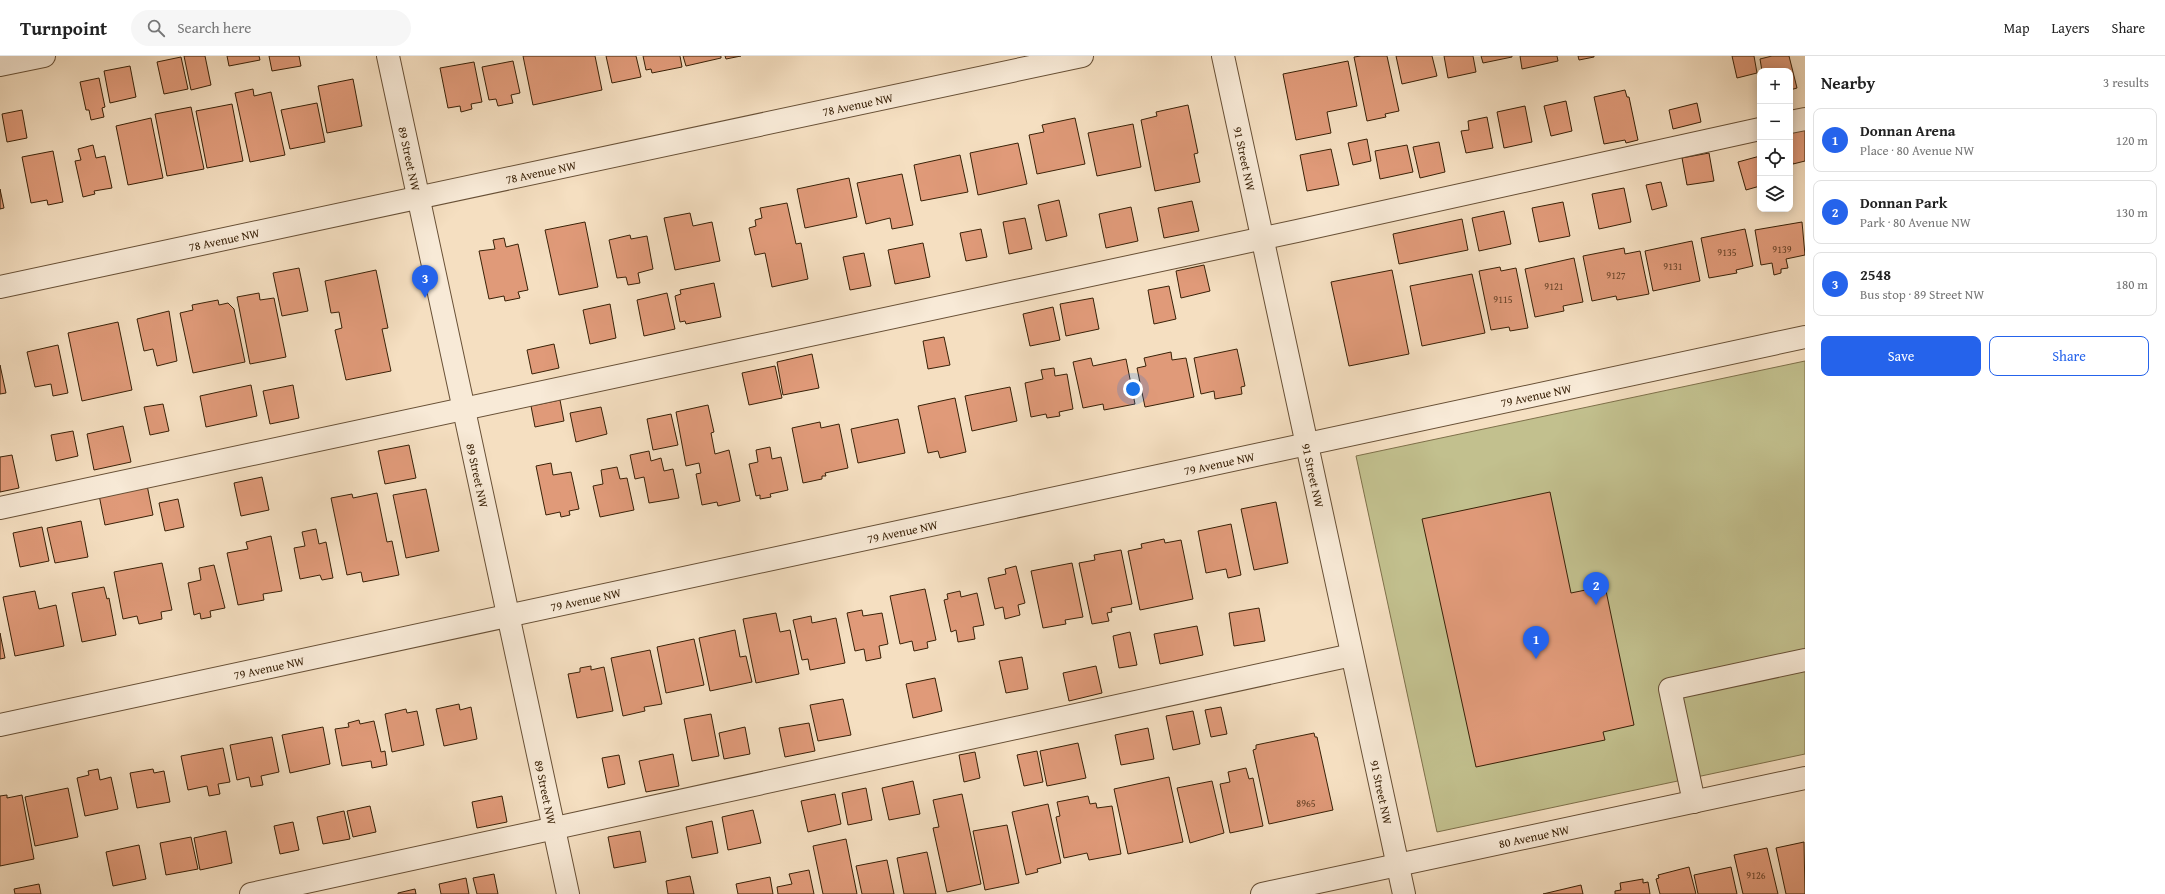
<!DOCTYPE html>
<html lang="en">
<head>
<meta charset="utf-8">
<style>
	:root { --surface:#fff; --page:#f6f6f6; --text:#222; --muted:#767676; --line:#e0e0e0; --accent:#2563eb }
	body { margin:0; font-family:"Gentium Book Plus",serif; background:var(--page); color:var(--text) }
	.controls { position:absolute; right:12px; top:12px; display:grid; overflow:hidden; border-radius:8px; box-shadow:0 2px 10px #0003 }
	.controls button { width:36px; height:36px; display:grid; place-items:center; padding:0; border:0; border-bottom:1px solid var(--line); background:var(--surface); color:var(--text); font:20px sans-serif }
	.you { position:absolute; left:1133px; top:333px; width:14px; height:14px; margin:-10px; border:3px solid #fff; border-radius:50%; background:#1a73e8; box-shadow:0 0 0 6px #1a73e833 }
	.badge { display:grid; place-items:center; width:26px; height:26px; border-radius:50%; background:var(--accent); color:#fff; font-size:13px; font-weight:700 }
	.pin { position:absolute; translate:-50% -33px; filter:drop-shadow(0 1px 2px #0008) }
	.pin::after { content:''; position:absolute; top:21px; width:14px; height:12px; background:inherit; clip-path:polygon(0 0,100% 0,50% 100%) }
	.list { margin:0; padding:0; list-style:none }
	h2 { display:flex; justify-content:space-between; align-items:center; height:52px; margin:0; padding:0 16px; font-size:17px }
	h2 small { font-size:13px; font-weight:400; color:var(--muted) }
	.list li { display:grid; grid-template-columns:26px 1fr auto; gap:12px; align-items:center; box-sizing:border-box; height:64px; margin:0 8px 8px; padding:0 8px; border:1px solid var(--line); border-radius:8px }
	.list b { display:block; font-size:15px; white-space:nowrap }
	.list p { margin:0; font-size:13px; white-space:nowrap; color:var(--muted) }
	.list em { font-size:13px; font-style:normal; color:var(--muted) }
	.actions { display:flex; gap:8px; padding:12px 16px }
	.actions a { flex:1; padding:9px 0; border:1px solid var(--accent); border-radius:8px; text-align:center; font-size:14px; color:var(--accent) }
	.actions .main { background:var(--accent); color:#fff }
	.icon { flex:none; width:22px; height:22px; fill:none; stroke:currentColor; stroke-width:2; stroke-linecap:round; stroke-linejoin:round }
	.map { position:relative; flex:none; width:1805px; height:838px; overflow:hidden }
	header { display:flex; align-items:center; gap:24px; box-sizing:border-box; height:56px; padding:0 20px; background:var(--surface); border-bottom:1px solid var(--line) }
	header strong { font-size:19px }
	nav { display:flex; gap:22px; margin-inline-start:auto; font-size:14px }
	.search { width:280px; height:36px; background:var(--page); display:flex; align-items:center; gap:10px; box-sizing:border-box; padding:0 14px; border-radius:22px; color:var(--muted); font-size:15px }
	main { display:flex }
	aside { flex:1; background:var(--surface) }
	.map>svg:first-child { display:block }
</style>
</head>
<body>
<header>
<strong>Turnpoint</strong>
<div class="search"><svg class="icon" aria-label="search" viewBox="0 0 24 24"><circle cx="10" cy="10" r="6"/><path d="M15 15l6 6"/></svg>Search here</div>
<nav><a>Map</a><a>Layers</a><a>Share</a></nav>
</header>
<main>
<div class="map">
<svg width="1805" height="838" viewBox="0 0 1805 838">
	<rect width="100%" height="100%" fill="#f5dfc1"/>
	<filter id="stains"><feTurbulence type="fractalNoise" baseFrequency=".005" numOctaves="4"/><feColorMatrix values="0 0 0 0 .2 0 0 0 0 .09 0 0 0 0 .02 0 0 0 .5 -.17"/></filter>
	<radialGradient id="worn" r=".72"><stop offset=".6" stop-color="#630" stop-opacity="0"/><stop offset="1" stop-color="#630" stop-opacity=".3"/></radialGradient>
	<path fill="#c2c08e" stroke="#7e704a" d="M1805,305V698L1437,776L1356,400Z"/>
	<path fill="#e09a79" stroke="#392107" d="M184,0H205L211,29L191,34Z
		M227,0H259L260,4L229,10Z
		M269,0H299L301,10L272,15Z
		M523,0H595L602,34L533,49Z
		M606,0H636L641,21L612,27Z
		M643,0H680L682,11L652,17L651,13L646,14Z
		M683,0H721V2L686,10Z
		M725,0H741L726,3Z
		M1361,0H1387L1399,55L1385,58L1386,61L1367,65L1354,1Z
		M1396,0H1432L1437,20L1402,28Z
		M1444,0H1473L1476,16L1448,22Z
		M1481,0H1512V1L1483,7Z
		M1520,0H1557L1558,5L1522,13Z
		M1578,0H1594V1L1579,4Z
		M1732,0H1754L1757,17L1737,22Z
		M1772,0H1789L1797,32L1790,34V15H1762L1760,3Z
		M181,1L188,33L164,38L157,6Z
		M513,5L520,37L511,39L513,47L498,50L496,43L489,44L482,11Z
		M1348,5L1357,50L1327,56L1331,77L1296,84L1283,18Z
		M474,6L482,46L471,48L472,53L461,56L460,50L448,52L440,12Z
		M130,10L136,41L110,47L104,15Z
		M99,22L105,51L102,52L104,61L91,64L89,54H86L80,26Z
		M353,23L362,70L327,77L318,30Z
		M253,33L254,40L271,36L285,99L250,106L235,37Z
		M1625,34L1627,41H1629L1638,84L1626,87L1625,84L1604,88L1594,41Z
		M1566,45L1572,75L1551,80L1544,50Z
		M317,47L325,86L290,93L281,54Z
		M1697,47L1701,66L1673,73L1669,54Z
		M232,48L243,105L207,112L196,55Z
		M1188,49L1198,97L1194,98L1200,126L1155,135L1141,64L1157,60L1156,56Z
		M1525,50L1532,86L1504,92L1497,56Z
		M191,51L204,113L167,120L155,58Z
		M22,54L27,82L7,86L2,58Z
		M1487,61L1493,92L1466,97L1461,75L1469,74L1468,65Z
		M151,62L163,122L128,129L116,70Z
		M1075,62L1085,108L1037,118L1029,79L1044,76L1042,69Z
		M1133,68L1141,111L1097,120L1088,77Z
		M1805,74V105L1793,108L1790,95V77Z
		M1367,83L1371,105L1353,109L1348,87Z
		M1439,86L1445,116L1420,122L1413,91Z
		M1018,87L1027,128L978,139L970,97Z
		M93,89L96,102L105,100L112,132L94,135L95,138L83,141L75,105L81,104L78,93Z
		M1407,89L1413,116L1380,123L1375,95Z
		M1331,93L1339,129L1307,135L1300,99Z
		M53,95L63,146L48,149L47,144L31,147L22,101Z
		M1709,97L1714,125L1687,129L1682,102Z
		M960,99L968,136L921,145L914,109Z
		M1760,100V130L1746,134L1738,106Z
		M902,118L913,169L892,173L890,162L866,168L857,127Z
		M849,122L857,161L805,172L797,133Z
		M1661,126L1667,150L1652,154L1646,129Z
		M1624,132L1631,166L1599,173L1592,138Z
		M0,133L4,152L0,153Z
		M1059,144L1067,180L1046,185L1038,149Z
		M1192,145L1199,175L1164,182L1158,152Z
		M1563,146L1570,180L1539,186L1532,152Z
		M787,147L796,188L801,187L808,223L772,231L765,197L755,199L749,172L756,170L755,164L762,162L760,152Z
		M1131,151L1138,185L1106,192L1099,158Z
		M1504,155L1511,188L1479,195L1472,162Z
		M690,157L693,170L712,166L720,205L675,214L664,162Z
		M1025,162L1032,193L1009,198L1003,166Z
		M1462,163L1468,194L1399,208L1393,178Z
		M585,166L598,231L559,239L545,174Z
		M1802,166L1805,199L1786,203L1788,212L1781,213V217L1774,219L1772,207L1761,209L1755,174Z
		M981,173L987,201L966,205L960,177Z
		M1745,173L1753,210L1736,214L1737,217L1709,222L1701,182Z
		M630,179L631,183L647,180L653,213L638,217L640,227L628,229L626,221L617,222L609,184Z
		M504,182L506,191L518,188L528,234L518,236L520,242L505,245L504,240L489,243L479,195L495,193L493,184Z
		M1692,185L1700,225L1653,235L1645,195Z
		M923,187L930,221L895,228L888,194Z
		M1624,192L1625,198L1640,195L1649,238L1617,244L1616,240L1592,245L1583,200Z
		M864,197L871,230L850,234L843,201Z
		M1574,202L1583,246L1563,250L1564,255L1535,261L1525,213Z
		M1204,209L1210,235L1181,242L1176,215Z
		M1500,211L1501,215L1516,212L1528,272L1510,275L1509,271L1491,274L1479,215Z
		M299,212L308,255L282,260L273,217Z
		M376,214L388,272L382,273L391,315L346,324L335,274L342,272L339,256L331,257L325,225Z
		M1392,214L1409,298L1349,310L1331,226Z
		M1472,218L1485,277L1422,290L1410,230Z
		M714,227L721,261L686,268L685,265L680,266L675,240L681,238L680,234Z
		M1169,230L1176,263L1154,268L1148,234Z
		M259,237L260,244L274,242L286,301L250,308L237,241Z
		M667,237L675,273L644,280L637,244Z
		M1093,242L1099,273L1066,280L1060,248Z
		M218,244L219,249L228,247L234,253L245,306L193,317L180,257L193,254L192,249Z
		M610,248L616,282L590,288L583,254Z
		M1053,251L1060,284L1030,290L1023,258Z
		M169,255L177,305L157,310L153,293L144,295L137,263Z
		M118,266L132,334L82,345L68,277Z
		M944,281L950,309L928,313L923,285Z
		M554,288L559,312L532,318L527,294Z
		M58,289L68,337L53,340L51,328L35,331L27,296Z
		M1237,293L1245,330L1241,331L1242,338L1215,343L1214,335L1201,338L1194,302Z
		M1171,296L1172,304L1186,302L1194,341L1145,351L1137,312L1146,310L1144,302Z
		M812,298L819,332L783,339L777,306Z
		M1091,302L1093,310L1126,303L1135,348L1104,354L1103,348L1083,352L1073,306Z
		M0,309L6,337L0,338Z
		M775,310L782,342L749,349L742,317Z
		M1054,312L1055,320L1067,318L1073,353L1059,356L1060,360L1047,362L1046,358L1031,361L1025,327L1043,323L1041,314Z
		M251,329L257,360L206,371L200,340Z
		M293,329L299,362L270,368L263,335Z
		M1010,331L1017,365L972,375L965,340Z
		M955,342L966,396L940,402L938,395L928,397L918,350Z
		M560,344L564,365L535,371L531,350Z
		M163,348L169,375L150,379L144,351Z
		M708,349L714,376L711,377L715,398L729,394L740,445L718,450L717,446L702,449L696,418L701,417L699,407L686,410L676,356Z
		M601,351L607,378L576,386L570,357Z
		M671,358L678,389L653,394L647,363Z
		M898,363L905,397L858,407L851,373Z
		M820,366L821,372L839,368L848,412L825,417L826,420H822V423L803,427L792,372Z
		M123,370L131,406L94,414L87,378Z
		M73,375L78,400L56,405L51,379Z
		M409,389L416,422L385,428L378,395Z
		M770,391L772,403L781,401L788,434L770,438L771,441L760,443V439L756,440L749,408L758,406L756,394Z
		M649,395L651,405L661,402L664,415L673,413L679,442L649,447L644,421L635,423L630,399Z
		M12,399L19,432L0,436V401Z
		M551,407L553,419L571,416L579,453L569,455L570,459L561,461L560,456L546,459L536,410Z
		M617,411L620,423L627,422L634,454L600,461L593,430L603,428L601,414Z
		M262,421L269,454L241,460L234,427Z
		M147,429L153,459L105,469L99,439Z
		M426,433L439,495L406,502L393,439Z
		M1550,436L1571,537L1605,530L1634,669L1603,676L1605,684L1476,711L1422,463Z
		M377,437L387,486L392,485L399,519L363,526L361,516L347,519L331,442L352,438L353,442Z
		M178,443L184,471L165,475L159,447Z
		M1276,446L1288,507L1254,514L1241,453Z
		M81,465L88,501L55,507L47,472Z
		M1231,468L1241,519L1228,522L1226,513L1206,517L1198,475Z
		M42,471L49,505L20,511L13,477Z
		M316,473L319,488L326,486L333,522L322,524L320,519L300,523L294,492L305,490L302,476Z
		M271,480L282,535L263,538L264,544L238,549L227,497L248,493L246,486Z
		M1164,483L1165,487L1181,484L1193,543L1140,554L1128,495L1142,492L1141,488Z
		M1121,494L1132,548L1111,552L1112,556L1107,557L1109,565L1092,568L1079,507L1095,504L1094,499Z
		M162,507L172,554L161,556L162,563L139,568L137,560L123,563L114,516Z
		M1072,507L1083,561L1065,564L1066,568L1043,572L1031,515Z
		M214,509L225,552L210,555L211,561L201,563L200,557L194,559L188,527L201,524L199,512Z
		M1016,510L1025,547L1018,549L1020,559L1005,563L1003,551L995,553L988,522L1006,518L1005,513Z
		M104,531L107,543L109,542L116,579L82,586L72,537Z
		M925,533L936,584L927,586L928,592L914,595L912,585L900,588L890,540Z
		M35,535L39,553L56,549L64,590L15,600L3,541Z
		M960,535L961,541L977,537L984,569L973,571L975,583L958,586L956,574L951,576L944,544L948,543L947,538Z
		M1259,552L1265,585L1234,590L1229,557Z
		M862,554L863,560L882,557L888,588L879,590L881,602L866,605L864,593L855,595L847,557Z
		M776,557L780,576L790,574L799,618L756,627L743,563Z
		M811,560L812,567L836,562L845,607L810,614L808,603L802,604L793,564Z
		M1197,570L1203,599L1160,608L1154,578Z
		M735,574L740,601L746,600L752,626L710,635L699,582Z
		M1130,576L1137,609L1119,612L1113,580Z
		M0,577L5,602L0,603Z
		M694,583L704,629L666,637L657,591Z
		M650,594L662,648L644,651L645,655L623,660L611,602Z
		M1022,601L1028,633L1006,637L999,605Z
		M591,610V614L604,611L613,655L577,662L568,618L580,616V612Z
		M1096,610L1102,637L1069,645L1063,617Z
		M935,622L942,655L913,662L906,628Z
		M843,643L851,679L818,685L810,649Z
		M459,648L460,654L471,651L477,683L444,690L436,653Z
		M1221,651L1227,678L1211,681L1205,654Z
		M406,653L407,657L417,655L424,689L392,696L385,658Z
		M1193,655L1200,688L1173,694L1166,660Z
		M711,658L719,700L692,705L684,663Z
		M359,664L360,668L374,665L381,696L385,695L387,709L372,712L371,705L342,710L335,673L349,671L348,667Z
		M809,667L815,695L785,701L779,672Z
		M323,671L330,708L290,717L282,679Z
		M745,671L750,698L724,703L719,677Z
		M1148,672L1154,703L1121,709L1115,679Z
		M1314,677L1315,681H1317L1333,754L1269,768L1253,694L1256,693V689Z
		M272,681L279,716L261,720L263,729L251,731L249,721L237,724L230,689Z
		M1078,687L1086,722L1047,730L1040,695Z
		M223,692L230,726L218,728L220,738L209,740L207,730L188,734L181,700Z
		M1037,695L1043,726L1024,730L1017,699Z
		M975,696L980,722L964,726L959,699Z
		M673,698L679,730L646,736L639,705Z
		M619,699L625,728L608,732L602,702Z
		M1246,712L1249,723L1253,722L1263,770L1230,777L1220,728L1230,726L1228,716Z
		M98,713L100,724L111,721L118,753L85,760L77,722L89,719L88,715Z
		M153,713L154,717L164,715L170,746L137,752L130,717Z
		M1169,721L1183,786L1128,798L1114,733Z
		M913,725L920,758L889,764L882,732Z
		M1212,725L1224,777L1190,787L1177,732Z
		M68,732L78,781L35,790L25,741Z
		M866,732L872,764L848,769L842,737Z
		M835,738L841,768L808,776L801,745Z
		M962,738L981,828L947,836L933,772L939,771L933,744Z
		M7,739V742L22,739L34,803L0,810V740Z
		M502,740L507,766L477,772L472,746Z
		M1088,740L1090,748L1096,747L1097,752L1112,750L1121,798L1089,804L1087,797L1064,802L1056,761L1060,760L1057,746Z
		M1048,748L1061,807L1037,813L1038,816L1026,819L1012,756Z
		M370,750L376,776L353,781L347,755Z
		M753,754L761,787L728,794L722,761Z
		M344,755L350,783L323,788L317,761Z
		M712,765L718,797L692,802L686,771Z
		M293,766L299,794L280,798L274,770Z
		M1007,769L1019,827L985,834L973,775Z
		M226,775L232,807L200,814L194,782Z
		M640,775L646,806L614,812L608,781Z
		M191,781L198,813L166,819L160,787Z
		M846,783L857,838H823L813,790Z
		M1804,786L1805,838H1786L1776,792Z
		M139,789L146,823L113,830L106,796Z
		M1767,792L1778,838H1743L1734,799Z
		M927,796L936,838H904L897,802Z
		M887,804L894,838H862L856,810Z
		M1689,811L1696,838H1660L1656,823L1659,822L1658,819Z
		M1731,811L1737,838H1698L1694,819Z
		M809,814L814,838H778L777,831L792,828L789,818Z
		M494,818L498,838H477L473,822Z
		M690,820L694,838H668L666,825Z
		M770,821L773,838H738L736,828Z
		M466,822L469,838H441L439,828Z
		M1643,823V827L1648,826L1650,838H1615V835L1621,834L1620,827Z
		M39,828L41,838H15L14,833Z
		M1581,829L1583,838H1543Z
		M415,833L416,838H398V837Z"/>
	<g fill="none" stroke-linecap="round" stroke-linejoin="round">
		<defs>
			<g id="minor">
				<path id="s1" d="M388,0L568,838"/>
				<path id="s2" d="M1223,0L1404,838"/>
				<path d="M0,9L44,0"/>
				<path d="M1790,66L1805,63"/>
				<path id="s3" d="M0,231L1082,0"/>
				<path d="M0,452L1297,175L1760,73"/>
				<path id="s4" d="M0,669L1805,281"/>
				<path d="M1694,746L1670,633L1805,604"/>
				<path d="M251,838L1352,599"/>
				<path id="s5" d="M1262,838L1805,722"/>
			</g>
		</defs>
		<use href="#minor" stroke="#685036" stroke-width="24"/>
		<use href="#minor" stroke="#f8ead7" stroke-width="22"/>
	</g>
	<g text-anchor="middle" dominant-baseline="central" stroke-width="3" stroke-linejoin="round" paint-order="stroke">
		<g font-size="10" fill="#633f24">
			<text x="1782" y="193">9139</text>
			<text x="1727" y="196">9135</text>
			<text x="1673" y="210">9131</text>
			<text x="1616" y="219">9127</text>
			<text x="1554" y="230">9121</text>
			<text x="1503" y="243">9115</text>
			<text x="1306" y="747">8965</text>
			<text x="1756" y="819">9126</text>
		</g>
		<g font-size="12" fill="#392107" stroke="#f8ead7">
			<text stroke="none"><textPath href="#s3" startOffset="877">78 Avenue NW</textPath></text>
			<text stroke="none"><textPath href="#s1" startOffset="105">89 Street NW</textPath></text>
			<text stroke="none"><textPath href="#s2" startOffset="105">91 Street NW</textPath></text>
			<text stroke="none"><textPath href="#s3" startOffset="553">78 Avenue NW</textPath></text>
			<text stroke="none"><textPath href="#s3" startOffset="229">78 Avenue NW</textPath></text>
			<text stroke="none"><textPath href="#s4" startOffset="1571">79 Avenue NW</textPath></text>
			<text stroke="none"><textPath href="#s4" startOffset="1247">79 Avenue NW</textPath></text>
			<text stroke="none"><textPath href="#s1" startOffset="429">89 Street NW</textPath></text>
			<text stroke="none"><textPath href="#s2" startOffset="429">91 Street NW</textPath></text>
			<text stroke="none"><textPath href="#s4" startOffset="923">79 Avenue NW</textPath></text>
			<text stroke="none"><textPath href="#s4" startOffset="599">79 Avenue NW</textPath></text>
			<text stroke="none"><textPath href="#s4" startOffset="275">79 Avenue NW</textPath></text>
			<text stroke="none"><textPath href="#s1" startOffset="753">89 Street NW</textPath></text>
			<text stroke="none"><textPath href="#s2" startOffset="753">91 Street NW</textPath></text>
			<text stroke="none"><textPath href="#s5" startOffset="278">80 Avenue NW</textPath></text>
		</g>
	</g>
	<rect width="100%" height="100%" filter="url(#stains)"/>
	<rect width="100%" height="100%" fill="url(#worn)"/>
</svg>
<div class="controls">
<button>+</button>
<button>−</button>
<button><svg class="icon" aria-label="locate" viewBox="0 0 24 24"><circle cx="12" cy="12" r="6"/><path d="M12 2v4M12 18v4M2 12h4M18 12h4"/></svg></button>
<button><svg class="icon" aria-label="layers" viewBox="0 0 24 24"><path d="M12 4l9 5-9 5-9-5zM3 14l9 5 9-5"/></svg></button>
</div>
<div class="you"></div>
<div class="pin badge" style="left:1536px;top:603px">1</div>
<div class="pin badge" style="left:1596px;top:549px">2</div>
<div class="pin badge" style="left:425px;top:242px">3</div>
</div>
<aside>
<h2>Nearby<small>3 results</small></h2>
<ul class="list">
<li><span class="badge">1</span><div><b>Donnan Arena</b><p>Place · 80 Avenue NW</p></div><em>120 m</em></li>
<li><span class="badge">2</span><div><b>Donnan Park</b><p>Park · 80 Avenue NW</p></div><em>130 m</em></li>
<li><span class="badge">3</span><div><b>2548</b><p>Bus stop · 89 Street NW</p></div><em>180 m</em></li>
</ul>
<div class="actions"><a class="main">Save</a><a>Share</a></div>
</aside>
</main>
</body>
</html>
